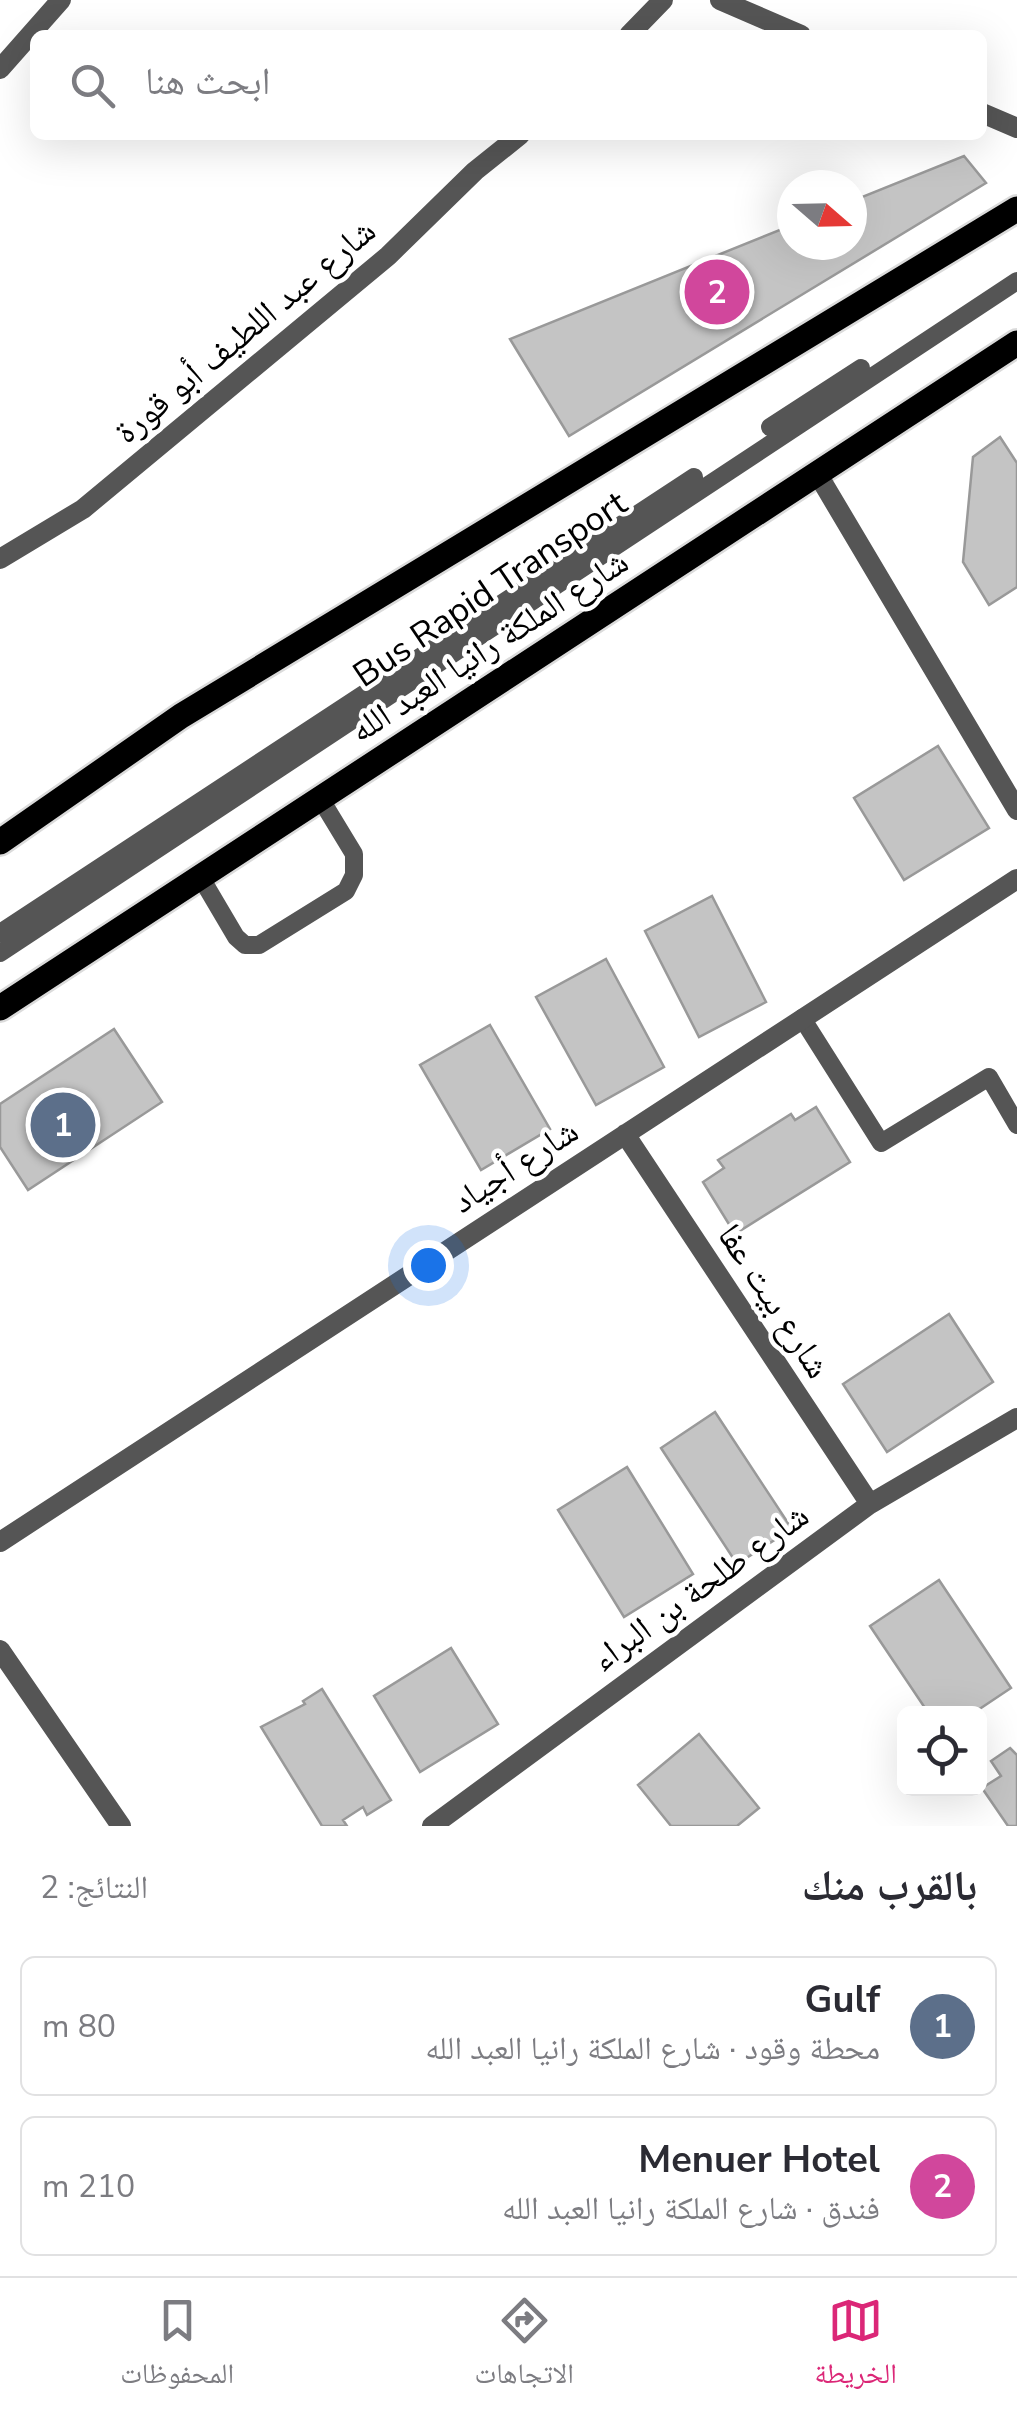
<!DOCTYPE html>
<html lang="ar">
<head>
<meta charset="utf-8">
<style>
	:root { --surface:#fff; --page:#f7f7f7; --text:#2b2b33; --muted:#7c7c81; --line:#e1e1e2; --accent:#db2777 }
	body { margin:0; font-family:"Nunito Sans","Noto Naskh Arabic",sans-serif; background:var(--page); color:var(--text); direction:rtl }
	.controls { position:absolute; right:30px; bottom:30px; display:grid; overflow:hidden; border-radius:15px; box-shadow:0 10px 40px #0002 }
	.controls button { width:90px; height:90px; display:grid; place-items:center; padding:0; border:0; border-bottom:2px solid var(--line); background:var(--surface); color:var(--text); font:50px sans-serif }
	.compass { position:absolute; left:777px; top:170px; width:90px; height:90px; border-radius:50%; background:var(--surface); box-shadow:0 10px 40px #0002; rotate:110deg }
	.you { position:absolute; left:428px; top:1265px; width:35px; height:35px; margin:-25px; border:8px solid #fff; border-radius:50%; background:#1a73e8; box-shadow:0 0 0 15px #1a73e833 }
	.badge { display:grid; place-items:center; width:65px; height:65px; border-radius:50%; background:var(--accent); color:#fff; font-size:32px; font-weight:700 }
	.pin { position:absolute; translate:-50% -50%; border:5px solid #fff; box-shadow:0 2px 10px #0006 }
	.list { margin:0; padding:0; list-style:none }
	h2 { display:flex; justify-content:space-between; align-items:center; height:130px; margin:0; padding:0 40px; font-size:42px }
	h2 small { font-size:32px; font-weight:400; color:var(--muted) }
	.list li { display:grid; grid-template-columns:65px 1fr auto; gap:30px; align-items:center; box-sizing:border-box; height:140px; margin:0 20px 20px; padding:0 20px; border:2px solid var(--line); border-radius:15px }
	.list b { display:block; font-size:38px; white-space:nowrap }
	.list p { margin:0; font-size:32px; white-space:nowrap; color:var(--muted) }
	.list em { font-size:32px; font-style:normal; color:var(--muted) }
	.icon { flex:none; width:55px; height:55px; fill:none; stroke:currentColor; stroke-width:2; stroke-linecap:round; stroke-linejoin:round }
	.map { position:relative; flex:none; width:1017px; height:1826px; overflow:hidden; direction:ltr }
	.search { position:absolute; background:var(--surface); box-shadow:0 10px 40px #0002; left:30px; right:30px; top:30px; height:110px; display:flex; align-items:center; gap:25px; box-sizing:border-box; padding:0 35px; border-radius:15px; color:var(--muted); font-size:38px }
	.sheet { height:450px; background:var(--surface) }
	nav { display:flex; justify-content:space-around; align-items:center; box-sizing:border-box; height:140px; border-top:2px solid var(--line); background:var(--surface); font-size:28px; color:var(--muted) }
	nav a { display:grid; justify-items:center; gap:5px }
	nav .on { color:var(--accent) }
	.map>svg:first-child { display:block }
</style>
</head>
<body>
<div class="map">
<svg width="1017" height="1826" viewBox="0 0 1017 1826">
	<rect width="100%" height="100%" fill="#fff"/>
	<path fill="#c4c4c4" stroke="#999" stroke-width="2.5" d="M964,156L986,183L569,436L510,339L792,225V245H852V201Z
		M1000,437L1017,463V587L989,605L963,562L973,457Z
		M938,746L989,828L904,880L854,798Z
		M712,896L766,1002L699,1037L645,931Z
		M606,959L664,1067L596,1105L536,997Z
		M490,1025L550,1129L481,1170L420,1065Z
		M114,1029L162,1102L28,1190L0,1147V1104Z
		M816,1107L850,1162L735,1234L703,1182L724,1168L718,1160L791,1114L795,1120Z
		M949,1314L993,1382L887,1452L843,1384Z
		M715,1412L792,1529L737,1564L661,1448Z
		M627,1467L693,1574L624,1617L558,1510Z
		M939,1580L1011,1688L972,1714H929L870,1626Z
		M451,1648L498,1724L420,1772L374,1696Z
		M322,1689L391,1800L367,1815L363,1807L343,1820L347,1826H322L261,1727L305,1704L303,1701Z
		M699,1734L759,1808L737,1826H671L638,1785Z
		M1010,1748L1017,1755V1826H1008L982,1788L1001,1776L991,1761Z"/>
	<g fill="none" stroke-linecap="round" stroke-linejoin="round">
		<defs>
			<path id="primary" d="M0,842L181,716L1017,209
				M0,1008L1017,343"/>
		</defs>
		<use href="#primary" stroke="#dbdbdb" stroke-width="30"/>
		<path stroke="#555" stroke-width="18" d="M770,427L861,368
			M200,876L236,937L245,945H259L346,891L354,875V854L320,798
			M0,933L694,477
			M0,953L1017,281
			M802,1018L881,1143L989,1077L1017,1125"/>
		<path stroke="#555" stroke-width="20" d="M720,0L801,35
			M629,35L663,0
			M0,69L61,0
			M982,113L1017,128
			M817,473L1017,810
			M0,559L83,509L388,256L475,171L520,135
			M625,1134L870,1504
			M0,1542L1017,879
			M0,1650L121,1826
			M432,1826L870,1504L1017,1418"/>
		<use href="#primary" stroke="#000" stroke-width="25"/>
	</g>
	<g text-anchor="middle" dominant-baseline="central" stroke-width="9" stroke-linejoin="round" paint-order="stroke">
		<g font-size="35" fill="#000" stroke="#fff">
			<text transform="translate(245 331) rotate(-40)">شارع عبد اللطيف أبو قورة</text>
			<text transform="translate(490 589) rotate(-34)">Bus Rapid Transport</text>
			<text transform="translate(489 646) rotate(-33)">شارع الملكة رانيا العبد الله</text>
			<text transform="translate(515 1166) rotate(-33)">شارع أجياد</text>
			<text transform="translate(774 1301) rotate(57)">شارع بيت عفا</text>
			<text transform="translate(700 1587) rotate(-36)">شارع طلحة بن البراء</text>
		</g>
	</g>
</svg>
<div class="controls">
<button><svg class="icon" aria-label="locate" viewBox="0 0 24 24"><circle cx="12" cy="12" r="6"/><path d="M12 2v4M12 18v4M2 12h4M18 12h4"/></svg></button>
</div>
<svg class="compass" viewBox="-18 -18 36 36"><path d="M0-13l5 13h-10z" fill="#e53935"/><path d="M0 13l5-13h-10z" fill="#7c7c81"/></svg>
<div class="you"></div>
<div class="pin badge" style="left:63px;top:1125px;background:#5c6f8a">1</div>
<div class="pin badge" style="left:717px;top:292px;background:#d1479c">2</div>
<div class="search"><svg class="icon" aria-label="search" viewBox="0 0 24 24"><circle cx="10" cy="10" r="6"/><path d="M15 15l6 6"/></svg>ابحث هنا</div>
</div>
<section class="sheet">
<h2>بالقرب منك<small>النتائج: 2</small></h2>
<ul class="list">
<li><span class="badge" style="background:#5c6f8a">1</span><div><b>Gulf</b><p>محطة وقود · شارع الملكة رانيا العبد الله</p></div><em>80 m</em></li>
<li><span class="badge" style="background:#d1479c">2</span><div><b>Menuer Hotel</b><p>فندق · شارع الملكة رانيا العبد الله</p></div><em>210 m</em></li>
</ul>
</section>
<nav>
<a class="on"><svg class="icon" aria-label="map" viewBox="0 0 24 24"><path d="M3 6l6-2 6 2 6-2v14l-6 2-6-2-6 2zM9 4v14M15 6v14"/></svg>الخريطة</a>
<a><svg class="icon" aria-label="directions" viewBox="0 0 24 24"><path d="M12 3l9 9-9 9-9-9zM9 14v-3h6M13 9l2 2-2 2"/></svg>الاتجاهات</a>
<a><svg class="icon" aria-label="saved" viewBox="0 0 24 24"><path d="M7 4h10v16l-5-4-5 4z"/></svg>المحفوظات</a>
</nav>
</body>
</html>
